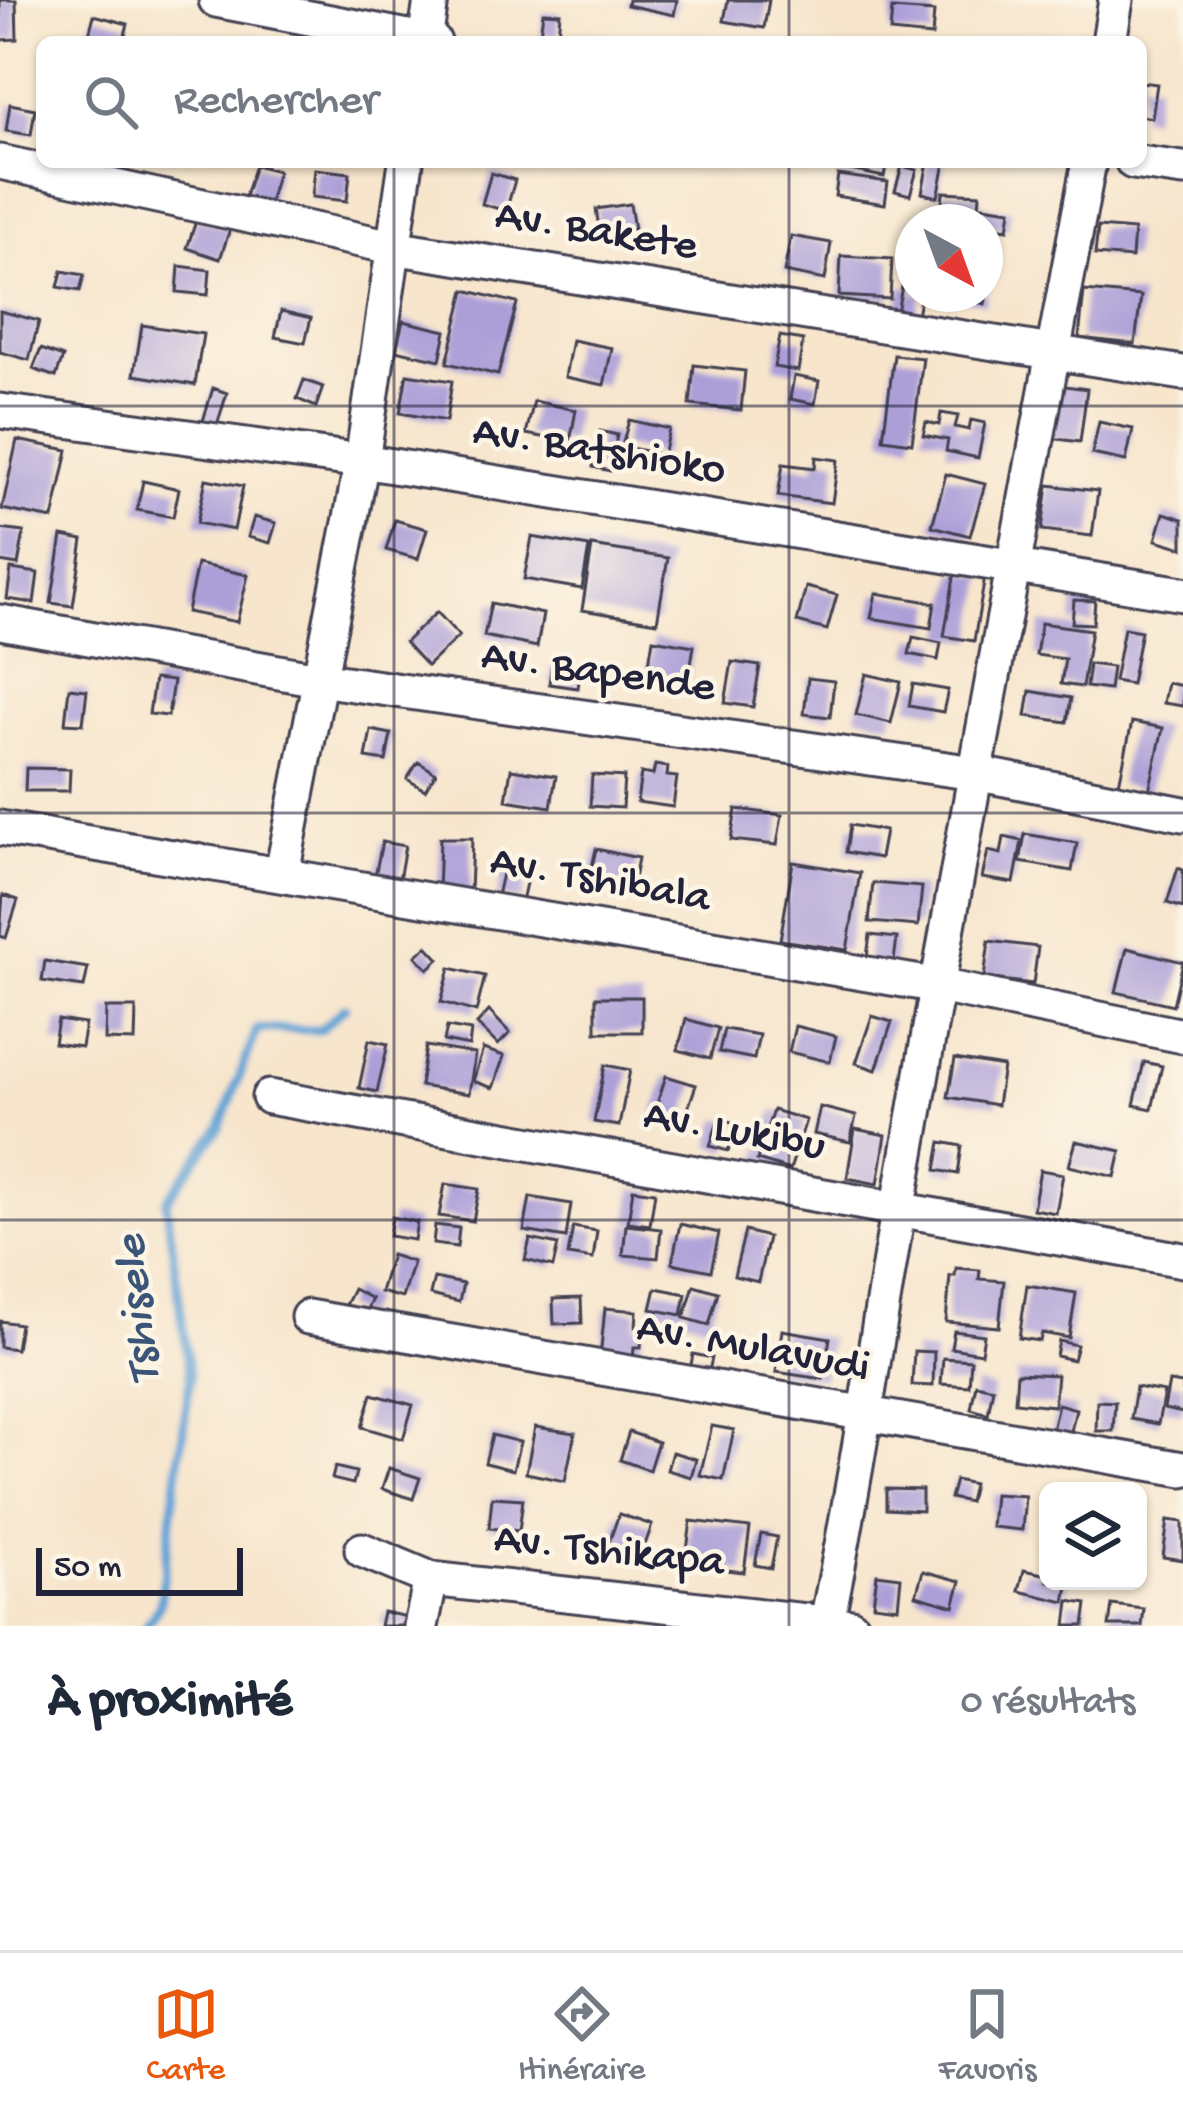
<!DOCTYPE html>
<html lang="fr">
<head>
<meta charset="utf-8">
<style>
	:root { --surface:#fff; --page:#f2f2f3; --text:#1f2937; --muted:#747a83; --line:#e0e1e3; --accent:#ea580c }
	body { margin:0; font-family:"Gochi Hand",sans-serif; background:var(--page); color:var(--text) }
	.controls { position:absolute; right:36px; bottom:36px; display:grid; overflow:hidden; border-radius:18px; box-shadow:0 3px 9px #0004 }
	.controls button { width:108px; height:108px; display:grid; place-items:center; padding:0; border:0; border-bottom:3px solid var(--line); background:var(--surface); color:var(--text); font:60px sans-serif }
	.compass { position:absolute; left:895px; top:204px; width:108px; height:108px; border-radius:50%; background:var(--surface); box-shadow:0 3px 9px #0004; rotate:139deg }
	.scale { position:absolute; left:36px; bottom:30px; width:207px; box-sizing:border-box; padding-left:12px; border:6px solid #22223b; border-top:0; font-size:33px; line-height:42px; white-space:nowrap; color:#22223b; -webkit-text-stroke:9px #fcf5e5; paint-order:stroke }
	.list { margin:0; padding:0; list-style:none }
	h2 { display:flex; justify-content:space-between; align-items:center; height:156px; margin:0; padding:0 48px; font-size:51px }
	h2 small { font-size:39px; font-weight:400; color:var(--muted) }
	.icon { flex:none; width:66px; height:66px; fill:none; stroke:currentColor; stroke-width:2; stroke-linecap:round; stroke-linejoin:round }
	.map { position:relative; flex:none; width:1183px; height:1626px; overflow:hidden }
	.search { position:absolute; background:var(--surface); box-shadow:0 3px 9px #0004; left:36px; right:36px; top:36px; height:132px; display:flex; align-items:center; gap:30px; box-sizing:border-box; padding:0 42px; border-radius:18px; color:var(--muted); font-size:45px }
	.sheet { height:324px; background:var(--surface) }
	nav { display:flex; justify-content:space-around; align-items:center; box-sizing:border-box; height:168px; border-top:3px solid var(--line); background:var(--surface); font-size:33px; color:var(--muted) }
	nav a { display:grid; justify-items:center; gap:6px }
	nav .on { color:var(--accent) }
	.map>svg:first-child { display:block }
</style>
</head>
<body>
<div class="map">
<svg width="1183" height="1626" viewBox="0 0 1183 1626">
	<rect width="100%" height="100%" fill="#fcf5e5"/>
	<filter id="ink" filterUnits="userSpaceOnUse"><feTurbulence type="fractalNoise" baseFrequency=".00833" numOctaves="2"/><feDisplacementMap in="SourceGraphic" scale="24" xChannelSelector="R" yChannelSelector="G"/><feConvolveMatrix kernelMatrix="1 2 1 2 8 2 1 2 1" color-interpolation-filters="sRGB"/></filter>
	<filter id="wash" filterUnits="userSpaceOnUse"><feTurbulence type="fractalNoise" baseFrequency=".004" numOctaves="4" result="noise"/><feDisplacementMap in="SourceGraphic" scale="48" xChannelSelector="R" yChannelSelector="G"/><feGaussianBlur stdDeviation="2.7" result="paint"/><feColorMatrix in="noise" values="0 0 0 0 0 0 0 0 0 0 0 0 0 0 0 0 0 1.4 0 .05"/><feComposite in="paint" operator="in"/></filter>
	<g filter="url(#wash)">
		<rect width="100%" height="100%" fill="#f7e5cc"/>
		<g fill="none" stroke-linecap="round" stroke-linejoin="round">
			<path stroke="#61a2d5" stroke-width="9" d="M146,1626L160,1604L190,1379L166,1201L221,1126L257,1029L320,1030L345,1007"/>
		</g>
		<g id="blocks">
			<path fill="#ac9fd8" d="M0,0H16L17,39L0,40Z
				M628,0H677L674,15L627,5Z
				M728,0H769L764,28L724,21Z
				M892,9L934,12L932,36L890,32Z
				M543,12L560,13L558,35L540,34Z
				M94,15L128,24L123,42H87Z
				M1141,82L1157,84L1152,118L1141,116Z
				M10,104L35,109L31,135L6,131Z
				M811,162H887L884,177Z
				M928,162L945,163L938,197L922,193Z
				M255,165L278,171L269,203L245,196Z
				M902,166L917,170L910,195L895,191Z
				M315,169L350,173L347,201L312,197Z
				M491,173L515,180L506,211L482,204Z
				M838,175L888,182L885,204L835,196Z
				M943,192L980,194L978,222H940Z
				M630,204L634,229L600,234L596,209Z
				M983,206L1011,210L1008,229L985,226L982,222Z
				M197,218L230,229L220,259L187,248Z
				M1098,227L1134,230L1132,258L1095,255Z
				M791,236L831,243L825,280L784,272Z
				M985,248L995,250L987,294L985,293Z
				M841,256L892,259L890,299L839,296Z
				M179,266L210,270L208,295L177,292Z
				M62,271L84,275L80,291L58,287Z
				M902,286L913,288V294H921L917,315L897,312Z
				M465,290L517,303L498,375L447,363Z
				M1084,291L1141,296L1135,344L1079,338Z
				M941,294H987L985,304Z
				M0,311L39,321L29,360L0,352Z
				M281,311L311,318L305,343L275,337Z
				M403,321L446,331L440,360L396,350Z
				M142,325L203,334L195,385L134,375Z
				M780,336L803,340L798,371L774,367Z
				M572,340L612,348L604,385L565,377Z
				M41,349L63,357L56,377L33,369Z
				M894,355L923,358L912,443L883,439Z
				M694,365L745,371L741,410L690,405Z
				M407,374L452,381L446,421L400,413Z
				M794,376L819,381L815,404L790,399Z
				M304,380L323,387L316,407L297,399Z
				M1058,385L1087,389L1080,442L1051,438Z
				M213,388L227,393L217,425L203,421Z
				M534,401L576,410L570,442L526,434Z
				M941,413L958,416L955,427L969,430L971,420L985,423L978,458L946,451L948,440L923,435L926,422L939,425Z
				M629,420L669,429L663,455L622,446Z
				M1099,422L1133,429L1126,461L1092,454Z
				M600,431L617,435L610,471L593,467Z
				M17,440L68,450L53,519L2,509Z
				M816,457L838,460L832,503L778,496L783,464L815,468Z
				M946,474L985,484L970,536L932,526Z
				M206,479L243,486L234,530L197,523Z
				M143,481L179,489L173,517L137,510Z
				M1048,485L1098,491L1092,536L1042,530Z
				M1164,513L1183,519V548L1156,540Z
				M254,517L276,523L270,543L248,537Z
				M395,520L427,529L418,559L386,550Z
				M0,529L24,532L18,565L0,562Z
				M62,536L83,540L73,606L51,603Z
				M532,537L589,547L582,589L524,579Z
				M592,546L668,558L657,622L582,610Z
				M197,564L248,575L237,622L187,612Z
				M11,569L38,573L34,603L7,599Z
				M955,572L985,577L974,641L944,636Z
				M806,587L837,595L827,630L797,622Z
				M876,593L935,603L931,628L871,618Z
				M1074,600L1095,601L1093,624L1072,623Z
				M491,603L543,614L537,647L484,636Z
				M437,612L459,636L427,666L405,642Z
				M1041,623L1091,630L1082,687L1061,684L1065,659L1036,655Z
				M1124,628L1141,631L1131,684L1114,681Z
				M913,637L941,643L938,660L909,654Z
				M653,639L694,646L688,682L647,675Z
				M552,662L581,666L578,688L549,684Z
				M732,662L760,666L753,707L725,703Z
				M1089,664L1112,667L1109,690L1086,687Z
				M866,674L901,682L891,723L856,715Z
				M808,678L834,681L830,717L804,714Z
				M154,679L173,681L168,716L149,714Z
				M1167,683L1183,686V706L1163,703Z
				M913,684L948,690L943,712L909,706Z
				M69,688L87,690L83,724L65,723Z
				M1030,691L1071,698L1067,722L1026,716Z
				M1132,722L1163,728L1149,791L1119,784Z
				M371,730L391,734L386,761L366,758Z
				M418,762L436,773L425,790L407,779Z
				M655,765L668,767L667,776L677,777L673,807L637,802L641,773L653,775Z
				M26,768L70,769L69,791H25Z
				M511,769L556,776L551,807L506,800Z
				M592,775L624,777L622,808L590,806Z
				M736,809L782,815L777,845L731,840Z
				M850,825L885,831L880,858L846,852Z
				M1025,834L1077,843L1072,871L1020,862Z
				M1004,837L1022,841L1014,883L982,878L988,851L1001,854Z
				M440,838H472L470,894L438,893Z
				M382,842L405,846L399,880L375,876Z
				M596,849L638,858L632,889L589,880Z
				M505,860L530,865L522,901L497,896Z
				M793,862L860,873L847,950L780,940Z
				M1178,868L1183,870V908L1167,903Z
				M873,883L922,887L918,926L869,922Z
				M3,895L18,900L6,938L0,936Z
				M870,935L897,938L893,968L866,964Z
				M989,941L1038,947L1033,984L984,978Z
				M427,946L439,959L428,969L416,956Z
				M1127,948L1183,962L1173,1005L1116,992Z
				M45,961L88,968L84,987L42,981Z
				M450,968L485,976L476,1012L441,1002Z
				M596,997H642V1032H596Z
				M106,1008H136L135,1041L105,1040Z
				M489,1011L510,1033L498,1045L477,1024Z
				M872,1016L892,1022L876,1070L856,1063Z
				M686,1019L718,1028L710,1059L678,1050Z
				M58,1020L85,1024L81,1047L54,1043Z
				M795,1026L836,1036L830,1062L789,1052Z
				M447,1027L471,1031L469,1046L444,1041Z
				M724,1029L759,1035L754,1059L719,1052Z
				M369,1040L388,1044L377,1092L359,1088Z
				M426,1046L475,1054L469,1094L420,1086Z
				M483,1049L504,1056L493,1088L473,1081Z
				M955,1059L1003,1067L997,1105L948,1097Z
				M1144,1062L1162,1066L1152,1109L1134,1105Z
				M605,1065L630,1070L619,1126L594,1122Z
				M666,1076L696,1085L683,1123L654,1113Z
				M820,1107L856,1116L850,1142L814,1134Z
				M773,1110L806,1120L790,1170L757,1160Z
				M719,1118L737,1124L728,1151L710,1146Z
				M855,1129L886,1135L878,1184L847,1178Z
				M1076,1141L1121,1151L1115,1177L1069,1166Z
				M941,1142L962,1146L958,1174L936,1170Z
				M1040,1170L1063,1174L1056,1213L1033,1209Z
				M445,1184L479,1189L473,1221L439,1216Z
				M633,1189L655,1192L650,1225L628,1222Z
				M530,1197L571,1204L566,1238L524,1231Z
				M392,1217L417,1222L414,1240L389,1236Z
				M680,1224L719,1233L711,1271L672,1263Z
				M435,1225L459,1228L457,1247L433,1244Z
				M626,1225L661,1229L658,1258L623,1255Z
				M573,1227L597,1231L593,1259L568,1255Z
				M745,1231L768,1237L758,1282L734,1276Z
				M530,1239L558,1245L553,1267L525,1260Z
				M391,1255L413,1262L402,1298L380,1292Z
				M956,1268L980,1270L979,1279L1004,1281L999,1327L946,1322L950,1276H955Z
				M434,1278L463,1284L459,1302L430,1295Z
				M694,1285L718,1292L709,1325L684,1318Z
				M1027,1285L1076,1293L1069,1338L1042,1333L1040,1341L1019,1338Z
				M656,1288L686,1294L682,1315L651,1309Z
				M353,1289L372,1299L363,1317L344,1307Z
				M581,1298L582,1323L554,1324L553,1299Z
				M605,1308L637,1311L636,1327H643L641,1347H634L633,1361L600,1358Z
				M0,1321L20,1324L16,1349L0,1347Z
				M782,1330L830,1338L823,1379L776,1372Z
				M954,1331L984,1335L981,1353L951,1348Z
				M1059,1341L1077,1345L1073,1360L1056,1356Z
				M914,1351L934,1352L933,1386L912,1385Z
				M693,1354L712,1358L707,1380L689,1376Z
				M943,1358L971,1360L969,1386L941,1384Z
				M1017,1373L1057,1375L1054,1406L1015,1402Z
				M1169,1382L1183,1384V1413L1164,1409Z
				M976,1384L993,1388L988,1414L971,1409Z
				M1136,1387L1164,1392L1158,1424L1131,1419Z
				M372,1394L413,1405L403,1439L362,1427Z
				M1097,1401L1115,1402L1113,1431H1096Z
				M1058,1404L1076,1409L1069,1440L1051,1435Z
				M712,1426L734,1430L723,1480L700,1475Z
				M535,1427L575,1433L565,1481L526,1473Z
				M629,1432L658,1442L649,1470L620,1460Z
				M492,1435L520,1442L513,1470L485,1463Z
				M672,1452L696,1459L691,1477L667,1470Z
				M335,1467L356,1472L353,1484L332,1479Z
				M389,1468L420,1478L413,1499L382,1489Z
				M955,1480L973,1484L969,1502L950,1498Z
				M886,1489L922,1490V1511L886,1509Z
				M994,1494L1025,1496L1022,1530L991,1527Z
				M492,1497L523,1499L519,1531L489,1528Z
				M619,1514L652,1525L640,1559L607,1548Z
				M1168,1520L1183,1522V1560L1163,1557Z
				M691,1521L750,1528L744,1572L685,1565Z
				M761,1534L777,1537L771,1568L755,1565Z
				M1024,1570L1048,1575V1581H1069L1065,1602L1019,1591Z
				M923,1571L961,1581L954,1606L916,1595Z
				M877,1574L901,1577L898,1607L873,1604Z
				M1069,1601L1087,1604L1084,1626H1066Z
				M1112,1605L1144,1609L1142,1626H1109Z
				M383,1612L417,1619L416,1626H380Z"/>
		</g>
	</g>
	<g filter="url(#ink)">
		<use href="#blocks" fill-opacity="0" stroke="#423f51" stroke-width="3"/>
		<g fill="none" stroke-linecap="round" stroke-linejoin="round">
			<defs>
				<path id="minor" d="M216,0L434,42
					M425,42L431,0
					M1109,42L1116,0
					M0,162L392,247L1183,373
					M1133,162L1183,169
					M0,411L362,461L1183,594
					M0,622L318,679L975,773L1183,814
					M0,828L939,986L1183,1036
					M282,873L362,461L406,162
					M269,1097L1183,1260
					M308,1317L1183,1469
					M362,1550L431,1579L851,1626
					M421,1626L431,1579
					M826,1626C855,1487 875,1346 899,1206C959,857 1023,510 1089,162"/>
			</defs>
			<use href="#minor" stroke="#423f51" stroke-width="39"/>
			<use href="#minor" stroke="#fff" stroke-width="33"/>
		</g>
	</g>
	<path fill="none" stroke="#22223b" stroke-width="3" stroke-opacity="0.55" d="M394,0V42M789,0V42M394,162V1626M789,162V1626M0,406H1183M0,813H1183M0,1220H1183"/>
	<g text-anchor="middle" dominant-baseline="central" stroke-width="9" stroke-linejoin="round" paint-order="stroke">
		<g font-size="45" fill="#22223b" stroke="#fcf5e5">
			<text transform="translate(596 233) rotate(9)">Av. Bakete</text>
			<text transform="translate(599 453) rotate(9)">Av. Batshioko</text>
			<text transform="translate(598 674) rotate(8)">Av. Bapende</text>
			<text transform="translate(600 882) rotate(10)">Av. Tshibala</text>
			<text transform="translate(734 1133) rotate(10)">Av. Lukibu</text>
			<text transform="translate(753 1350) rotate(10)">Av. Mulavudi</text>
			<text transform="translate(609 1553) rotate(6)">Av. Tshikapa</text>
		</g>
		<g font-size="48" font-style="italic" fill="#3b5579" stroke="#fcf5e5">
			<text transform="translate(141 1310) rotate(-96)">Tshisele</text>
		</g>
	</g>
</svg>
<div class="controls">
<button><svg class="icon" aria-label="layers" viewBox="0 0 24 24"><path d="M12 4l9 5-9 5-9-5zM3 14l9 5 9-5"/></svg></button>
</div>
<svg class="compass" viewBox="-18 -18 36 36"><path d="M0-13l5 13h-10z" fill="#e53935"/><path d="M0 13l5-13h-10z" fill="#747a83"/></svg>
<div class="scale">50 m</div>
<div class="search"><svg class="icon" aria-label="search" viewBox="0 0 24 24"><circle cx="10" cy="10" r="6"/><path d="M15 15l6 6"/></svg>Rechercher</div>
</div>
<section class="sheet">
<h2>À proximité<small>0 résultats</small></h2>
<ul class="list">
</ul>
</section>
<nav>
<a class="on"><svg class="icon" aria-label="map" viewBox="0 0 24 24"><path d="M3 6l6-2 6 2 6-2v14l-6 2-6-2-6 2zM9 4v14M15 6v14"/></svg>Carte</a>
<a><svg class="icon" aria-label="directions" viewBox="0 0 24 24"><path d="M12 3l9 9-9 9-9-9zM9 14v-3h6M13 9l2 2-2 2"/></svg>Itinéraire</a>
<a><svg class="icon" aria-label="saved" viewBox="0 0 24 24"><path d="M7 4h10v16l-5-4-5 4z"/></svg>Favoris</a>
</nav>
</body>
</html>
